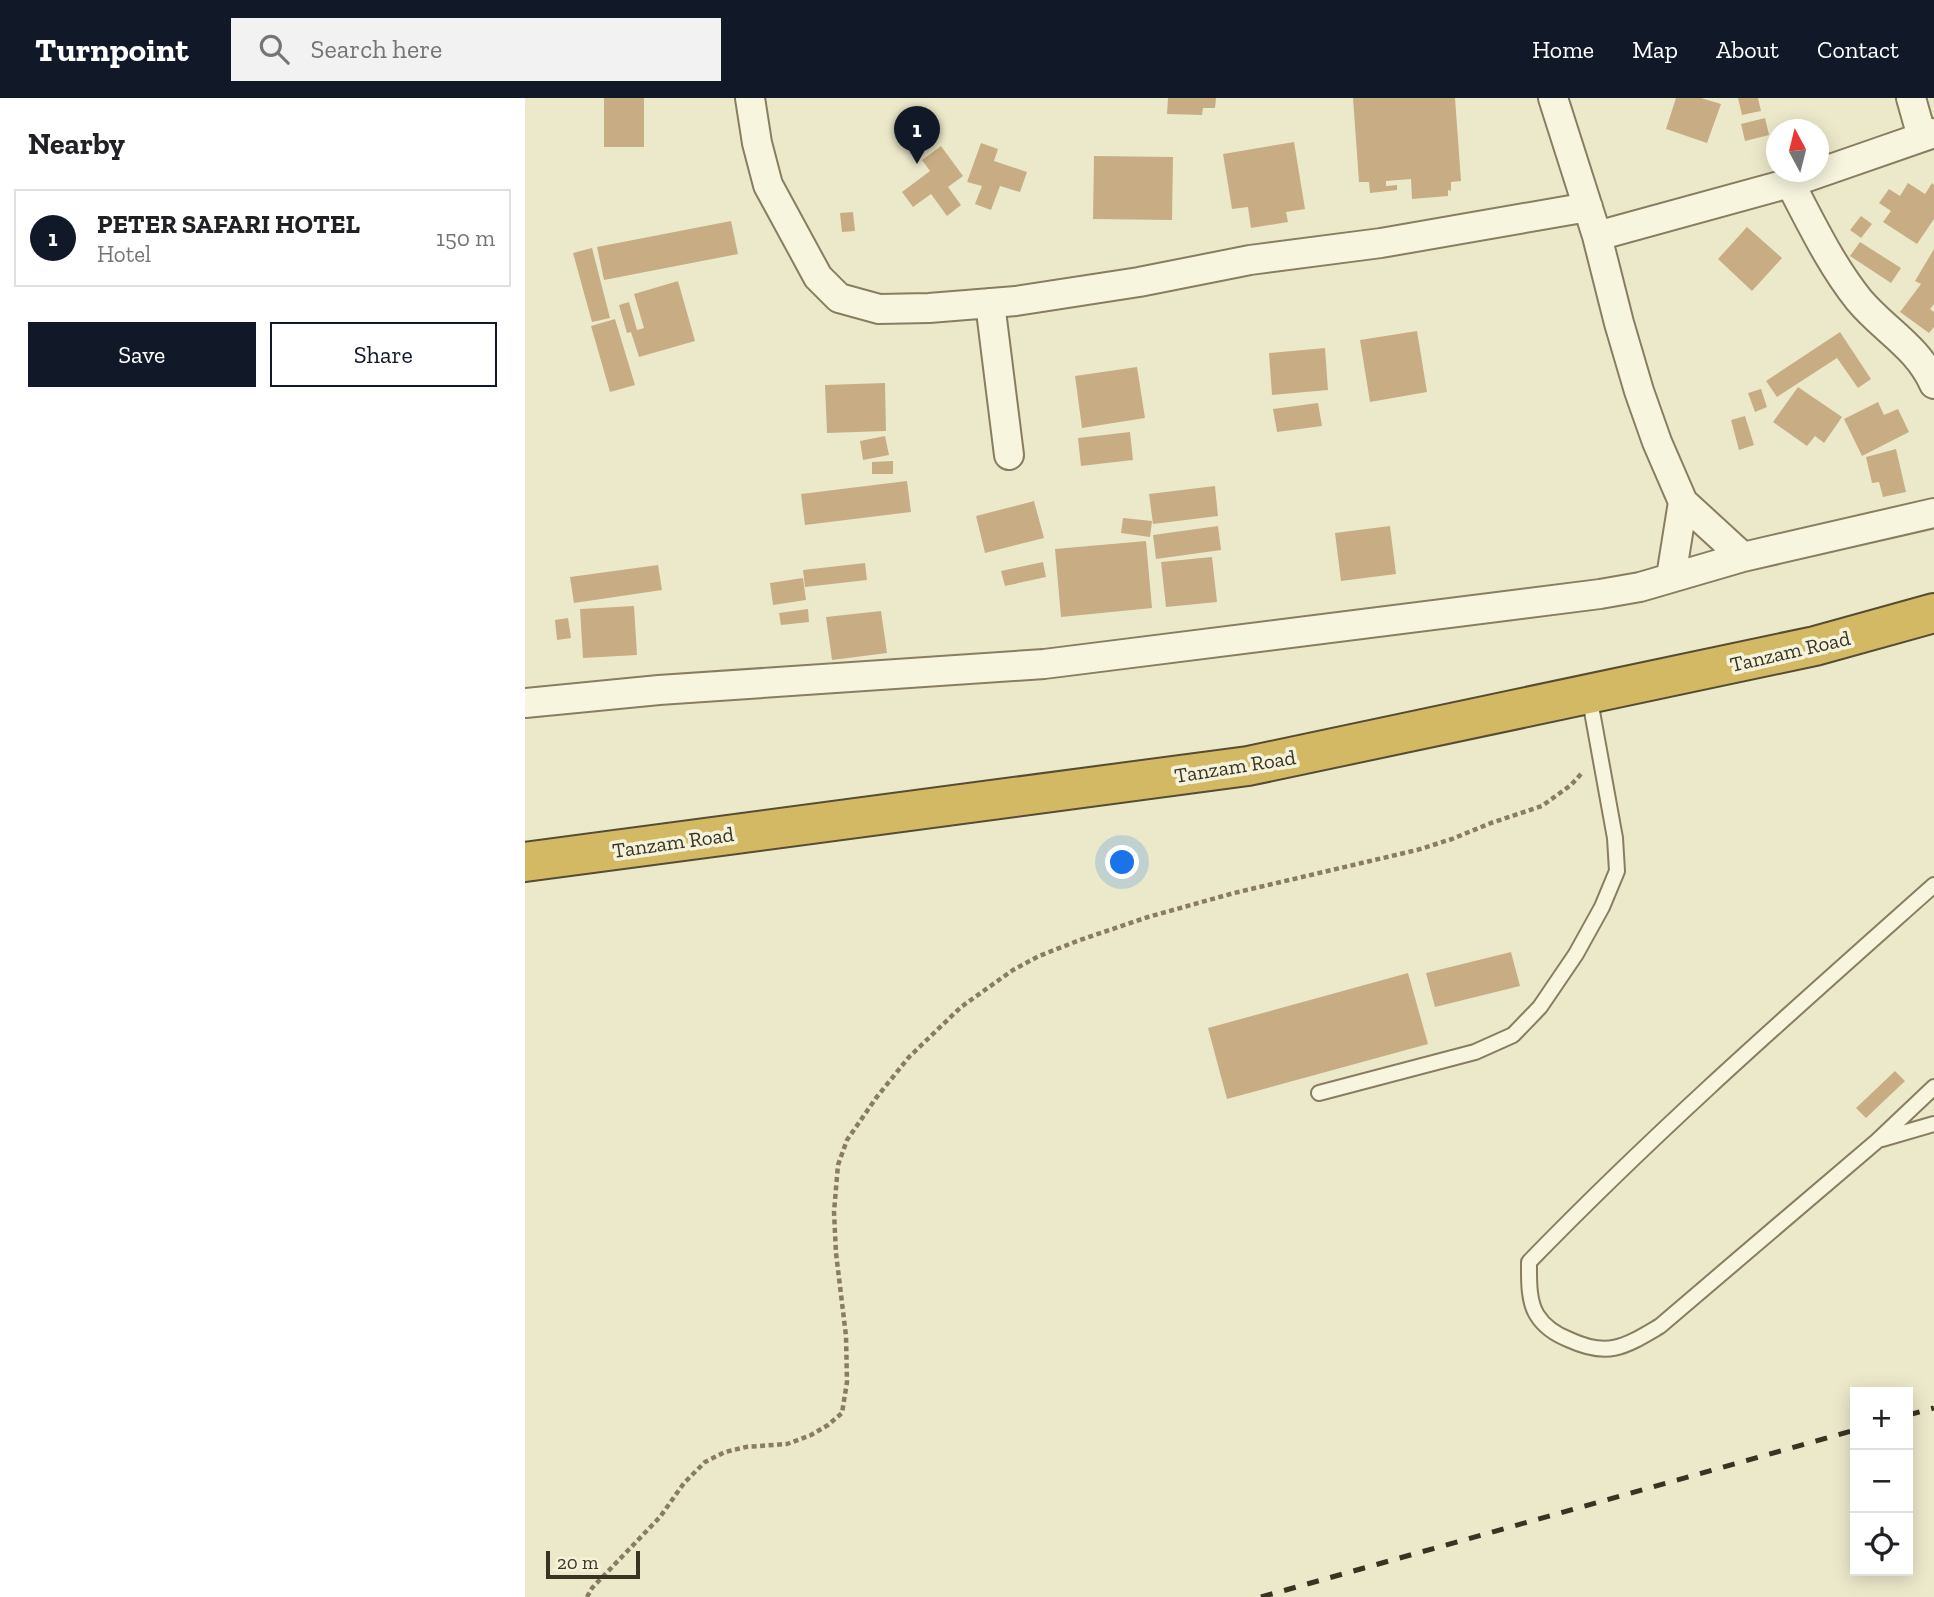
<!DOCTYPE html>
<html lang="en">
<head>
<meta charset="utf-8">
<style>
	:root { --surface:#fff; --page:#f2f2f2; --text:#202124; --muted:#757577; --line:#e0e0e0; --accent:#111827 }
	body { margin:0; font-family:"Zilla Slab",serif; background:var(--page); color:var(--text) }
	.controls { position:absolute; right:21px; bottom:21px; display:grid; overflow:hidden; border-radius:0px; box-shadow:0 4px 18px #0003 }
	.controls button { width:63px; height:63px; display:grid; place-items:center; padding:0; border:0; border-bottom:2px solid var(--line); background:var(--surface); color:var(--text); font:35px sans-serif }
	.compass { position:absolute; left:1241px; top:21px; width:63px; height:63px; border-radius:50%; background:var(--surface); box-shadow:0 4px 18px #0003; rotate:353deg }
	.scale { position:absolute; left:21px; bottom:18px; width:94px; box-sizing:border-box; padding-left:7px; border:4px solid #3a3322; border-top:0; font-size:19px; line-height:24px; white-space:nowrap; color:#3a3322; -webkit-text-stroke:5px #f4f2da; paint-order:stroke }
	.you { position:absolute; left:598px; top:765px; width:24px; height:24px; margin:-18px; border:5px solid #fff; border-radius:50%; background:#1a73e8; box-shadow:0 0 0 10px #1a73e833 }
	.badge { display:grid; place-items:center; width:46px; height:46px; border-radius:50%; background:var(--accent); color:#fff; font-size:23px; font-weight:700 }
	.pin { position:absolute; translate:-50% -58px; filter:drop-shadow(0 2px 4px #0008) }
	.pin::after { content:''; position:absolute; top:37px; width:24px; height:21px; background:inherit; clip-path:polygon(0 0,100% 0,50% 100%) }
	.list { margin:0; padding:0; list-style:none }
	h2 { display:flex; justify-content:space-between; align-items:center; height:91px; margin:0; padding:0 28px; font-size:30px }
	h2 small { font-size:23px; font-weight:400; color:var(--muted) }
	.list li { display:grid; grid-template-columns:46px 1fr auto; gap:21px; align-items:center; box-sizing:border-box; height:98px; margin:0 14px 14px; padding:0 14px; border:2px solid var(--line); border-radius:0px }
	.list b { display:block; font-size:26px; white-space:nowrap }
	.list p { margin:0; font-size:23px; white-space:nowrap; color:var(--muted) }
	.list em { font-size:23px; font-style:normal; color:var(--muted) }
	.actions { display:flex; gap:14px; padding:21px 28px }
	.actions a { flex:1; padding:16px 0; border:2px solid var(--accent); border-radius:0px; text-align:center; font-size:24px; color:var(--accent) }
	.actions .main { background:var(--accent); color:#fff }
	.icon { flex:none; width:38px; height:38px; fill:none; stroke:currentColor; stroke-width:2; stroke-linecap:round; stroke-linejoin:round }
	.map { position:relative; flex:none; width:1409px; height:1499px; overflow:hidden }
	header { display:flex; align-items:center; gap:42px; box-sizing:border-box; height:98px; padding:0 35px; background:var(--accent); color:#fff }
	header strong { font-size:33px }
	nav { display:flex; gap:38px; margin-inline-start:auto; font-size:24px }
	.search { width:490px; height:63px; background:var(--page); display:flex; align-items:center; gap:18px; box-sizing:border-box; padding:0 24px; border-radius:0px; color:var(--muted); font-size:26px }
	main { display:flex }
	aside { flex:1; background:var(--surface) }
	.map>svg:first-child { display:block }
</style>
</head>
<body>
<header>
<strong>Turnpoint</strong>
<div class="search"><svg class="icon" aria-label="search" viewBox="0 0 24 24"><circle cx="10" cy="10" r="6"/><path d="M15 15l6 6"/></svg>Search here</div>
<nav><a>Home</a><a>Map</a><a>About</a><a>Contact</a></nav>
</header>
<main>
<aside>
<h2>Nearby<small></small></h2>
<ul class="list">
<li><span class="badge">1</span><div><b>PETER SAFARI HOTEL</b><p>Hotel</p></div><em>150 m</em></li>
</ul>
<div class="actions"><a class="main">Save</a><a>Share</a></div>
</aside>
<div class="map">
<svg width="1409" height="1499" viewBox="0 0 1409 1499">
	<rect width="100%" height="100%" fill="#ece9cb"/>
	<path fill="#c8ad84" d="M79,0H119V49H79Z
		M643,0H691L690,10H678L677,17L642,16Z
		M828,0H930L936,83L926,84V93L923,92V98L887,101L886,81L861,83V88L872,87V92L845,95L844,84H834Z
		M1151,0H1176L1196,6L1182,45L1141,31Z
		M1213,0H1233L1236,13L1217,17Z
		M1240,20L1244,37L1220,43L1216,26Z
		M769,44L780,111L761,114L763,124L726,130L723,109L707,111L698,56Z
		M456,45L473,51L469,63L502,74L495,94L475,88L466,112L450,106L457,88L442,84Z
		M416,48L438,78L423,89L436,107L422,118L406,96L388,109L377,94L405,73L397,62Z
		M569,58L648,59L647,122L568,121Z
		M1383,85L1400,96L1407,85L1409,87V121L1392,146L1358,124L1366,113L1354,105L1364,91L1375,98Z
		M328,114L330,133L317,134L315,115Z
		M1336,118L1347,126L1336,140L1325,132Z
		M206,123L213,156L79,182L72,149Z
		M1222,129L1257,160L1227,193L1193,161Z
		M1335,144L1376,170L1366,185L1325,158Z
		M67,150L85,220L67,224L48,155Z
		M1409,151V206L1405,211L1409,214V229L1404,235L1375,214L1396,186L1390,183Z
		M153,183L170,243L114,259L106,234L102,235L94,207L104,204L112,232L119,230L109,196Z
		M90,221L110,287L85,294L66,228Z
		M892,233L902,294L845,304L835,242Z
		M1315,234L1346,281L1333,290L1312,260L1252,299L1241,283Z
		M800,250L803,292L747,297L744,255Z
		M612,269L620,320L557,330L550,278Z
		M360,285L361,333L302,335L300,287Z
		M1273,289L1317,319L1299,345L1290,338L1282,348L1248,324Z
		M1236,291L1242,309L1230,314L1223,295Z
		M1353,304L1359,317L1373,311L1384,334L1337,358L1319,321Z
		M793,305L797,328L752,334L748,311Z
		M1220,318L1229,347L1214,352L1206,322Z
		M605,334L608,362L556,368L553,340Z
		M360,338L364,357L338,362L335,343Z
		M1371,351L1381,394L1358,399L1354,384L1347,385L1341,359Z
		M368,363V376H347V364Z
		M382,383L386,414L280,427L276,396Z
		M690,388L693,418L628,426L624,396Z
		M509,403L519,440L460,455L451,418Z
		M598,420L627,423L625,439L596,435Z
		M693,428L696,452L631,461L628,437Z
		M865,428L871,476L816,483L810,435Z
		M621,443L627,510L536,519L530,451Z
		M687,459L692,504L641,509L636,464Z
		M518,464L521,479L480,488L476,473Z
		M340,465L342,482L280,489L278,472Z
		M133,467L137,492L49,505L45,479Z
		M278,480L281,502L248,507L245,485Z
		M109,508L112,557L58,560L55,511Z
		M283,511L284,524L256,527L254,515Z
		M356,513L362,555L307,562L301,519Z
		M43,520L46,540L32,542L30,522Z
		M986,854L995,888L910,909L901,875Z
		M883,875L903,946L702,1001L683,930Z
		M1370,973L1380,983L1341,1020L1331,1010Z"/>
	<g fill="none" stroke-linecap="round" stroke-linejoin="round">
		<defs>
			<path id="lane" d="M1409,787C1271,910 1133,1031 1004,1164C1004,1180 1003,1203 1012,1217C1020,1230 1032,1237 1045,1242C1084,1260 1101,1248 1135,1228L1352,1043L1409,989
				M794,995L950,954L988,937L1015,909L1051,856L1077,809L1092,773L1090,740L1064,597
				M1357,1041L1409,1026"/>
			<path id="street" d="M225,0L232,45L243,87L293,179L314,200L354,211L404,210L491,203L614,184L725,162L856,145L1063,109
				M1028,0L1072,138L1094,225L1114,293L1132,344L1158,404L1146,479
				M1386,0L1397,39
				M1265,85C1286,125 1306,167 1334,202C1359,232 1393,249 1409,286
				M1072,138L1265,85L1409,35
				M465,205L484,357
				M1158,404L1218,459
				M0,605L134,592L519,566L1075,496L1115,489L1218,459L1409,415"/>
			<path id="highway" d="M0,764L723,668L1290,548L1409,515"/>
		</defs>
		<use href="#lane" stroke="#887d60" stroke-width="18"/>
		<use href="#street" stroke="#887d60" stroke-width="32"/>
		<use href="#highway" stroke="#574b34" stroke-width="42"/>
		<path stroke="#887d60" stroke-width="4.5" stroke-dasharray="5 3.5" stroke-linecap="butt" d="M62,1499L67,1490L135,1419L159,1385L180,1364L200,1354L221,1349L262,1346L286,1337L303,1327L317,1315L322,1284L321,1238L311,1155L309,1114L313,1067L322,1042L351,1000L384,959L436,909L488,872L514,858L555,842L623,819L709,795L892,752L927,741L966,725L1017,708L1046,687L1057,675"/>
		<use href="#lane" stroke="#f7f5de" stroke-width="14"/>
		<use href="#street" stroke="#f7f5de" stroke-width="28"/>
		<use href="#highway" stroke="#d4b964" stroke-width="38"/>
		<path stroke="#3a3322" stroke-width="5" stroke-dasharray="12 12" stroke-linecap="butt" d="M1383,1317L1409,1310
			M736,1499L1330,1332"/>
	</g>
	<g text-anchor="middle" dominant-baseline="central" stroke-width="7" stroke-linejoin="round" paint-order="stroke">
		<g font-size="21" fill="#3a3322" stroke="#f4f2da">
			<text transform="translate(1265 553) rotate(-13)">Tanzam Road</text>
			<text transform="translate(710 668) rotate(-9)">Tanzam Road</text>
			<text transform="translate(148 744) rotate(-8)">Tanzam Road</text>
		</g>
	</g>
</svg>
<div class="controls">
<button>+</button>
<button>−</button>
<button><svg class="icon" aria-label="locate" viewBox="0 0 24 24"><circle cx="12" cy="12" r="6"/><path d="M12 2v4M12 18v4M2 12h4M18 12h4"/></svg></button>
</div>
<svg class="compass" viewBox="-18 -18 36 36"><path d="M0-13l5 13h-10z" fill="#e53935"/><path d="M0 13l5-13h-10z" fill="#757577"/></svg>
<div class="scale">20 m</div>
<div class="you"></div>
<div class="pin badge" style="left:392px;top:66px">1</div>
</div>
</main>
</body>
</html>
